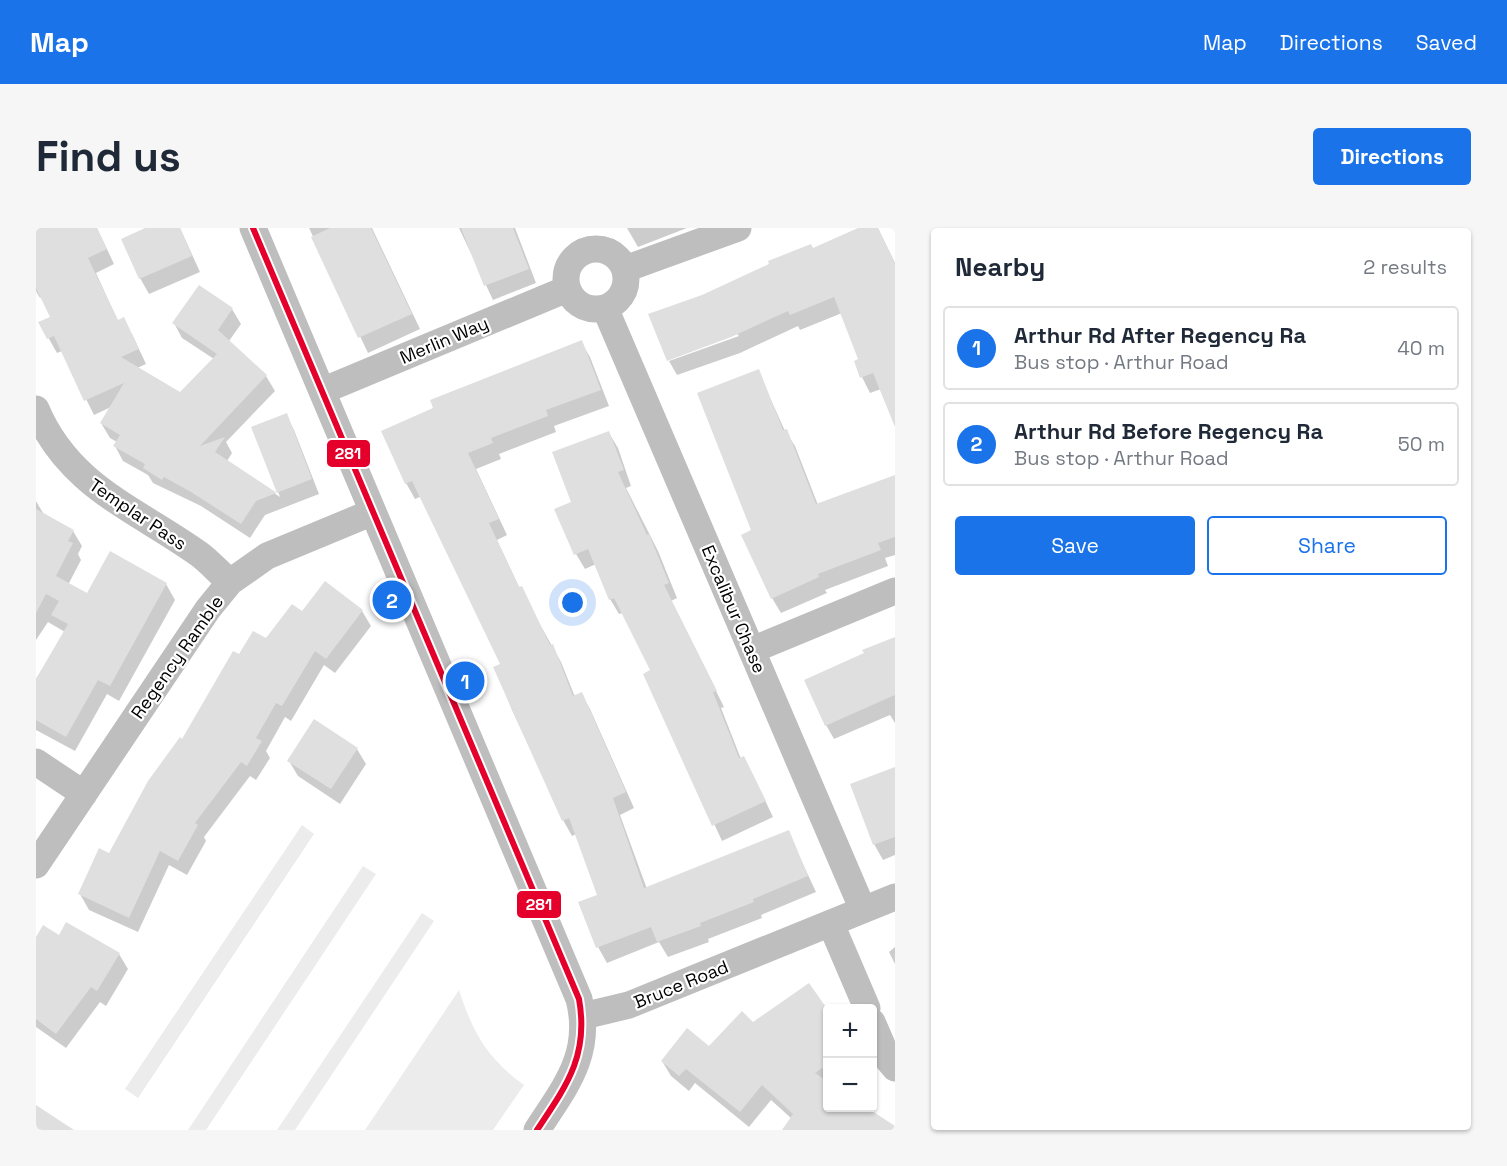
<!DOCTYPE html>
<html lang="en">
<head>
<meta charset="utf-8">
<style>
	:root { --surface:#fff; --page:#f6f6f7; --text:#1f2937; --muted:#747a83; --line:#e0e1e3; --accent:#1a73e8 }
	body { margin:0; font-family:"Space Grotesk",sans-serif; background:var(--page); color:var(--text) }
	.controls { position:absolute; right:18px; bottom:18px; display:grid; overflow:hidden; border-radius:6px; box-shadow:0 2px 4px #0004 }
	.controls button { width:54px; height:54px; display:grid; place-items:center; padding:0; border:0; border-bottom:2px solid var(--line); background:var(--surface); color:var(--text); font:30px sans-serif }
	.you { position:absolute; left:537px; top:375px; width:21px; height:21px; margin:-15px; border:4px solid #fff; border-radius:50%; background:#1a73e8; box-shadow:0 0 0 9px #1a73e833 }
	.badge { display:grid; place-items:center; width:39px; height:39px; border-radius:50%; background:var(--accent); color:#fff; font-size:20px; font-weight:700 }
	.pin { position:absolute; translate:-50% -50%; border:3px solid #fff; box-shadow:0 2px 6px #0006 }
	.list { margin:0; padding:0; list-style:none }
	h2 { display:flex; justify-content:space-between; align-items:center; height:78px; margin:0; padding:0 24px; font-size:26px }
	h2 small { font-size:20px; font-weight:400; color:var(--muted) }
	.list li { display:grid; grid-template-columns:39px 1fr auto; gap:18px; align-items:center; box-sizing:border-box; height:84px; margin:0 12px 12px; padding:0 12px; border:2px solid var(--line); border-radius:6px }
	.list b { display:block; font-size:22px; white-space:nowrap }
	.list p { margin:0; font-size:20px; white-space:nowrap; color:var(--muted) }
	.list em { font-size:20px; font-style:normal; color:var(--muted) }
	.actions { display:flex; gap:12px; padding:18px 24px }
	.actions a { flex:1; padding:14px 0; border:2px solid var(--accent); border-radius:6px; text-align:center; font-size:21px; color:var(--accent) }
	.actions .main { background:var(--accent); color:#fff }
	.map { position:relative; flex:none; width:859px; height:902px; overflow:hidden; border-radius:6px }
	header { display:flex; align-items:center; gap:36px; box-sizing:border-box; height:84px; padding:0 30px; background:var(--accent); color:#fff }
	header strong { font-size:28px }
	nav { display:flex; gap:33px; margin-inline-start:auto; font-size:21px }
	.intro { display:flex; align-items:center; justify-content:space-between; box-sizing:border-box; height:144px; padding:0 36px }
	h1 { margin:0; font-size:42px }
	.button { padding:15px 27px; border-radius:6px; background:var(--accent); color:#fff; font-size:21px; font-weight:700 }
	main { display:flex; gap:36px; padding:0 36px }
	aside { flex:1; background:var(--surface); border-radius:6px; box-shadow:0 2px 4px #0004 }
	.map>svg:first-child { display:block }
</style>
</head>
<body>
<header>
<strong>Map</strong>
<nav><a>Map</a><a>Directions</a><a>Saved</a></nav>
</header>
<div class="intro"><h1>Find us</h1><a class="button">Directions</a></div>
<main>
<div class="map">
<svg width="859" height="902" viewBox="0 0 859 902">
	<rect width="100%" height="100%" fill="#fff"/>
	<path fill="#ececec" d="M266,597L278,606L102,870L89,861Z
		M327,638L340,646L170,902H152Z
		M386,685L398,693L259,902H241Z
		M423,762C437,805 451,830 488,857L457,902H329Z"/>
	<path fill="#0003" d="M0,0H61L78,36L60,45L82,93L96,106L110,136L101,140L145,166L178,131L146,110L138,95L196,81L205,96L193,113L230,148L239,163L190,214L196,225L191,233L244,269L217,199L250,187L258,202L283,266L229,287L214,310L165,278L117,255L112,247L87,233L79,218L81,214L74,210L65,195L75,179L58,187L26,123L21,125L4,95L16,89L6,69L4,70L0,63Z
		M113,0H144L164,44L113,66L104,50Z
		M273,0H336L384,101L332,125Z
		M423,0H479L500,55L457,72Z
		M591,0H651L602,19Z
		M826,0H842L859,35V198L845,161L834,165L826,149L824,132L806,85L764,102L762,98L704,125L641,147L633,133L703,108L666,69Z
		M545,114L554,129L573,178L518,198L520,204L463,226L465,231L440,241L471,307L461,312L484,361L525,434L539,469L545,466L554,481L598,580L584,587L611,661L752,604L780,664L725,687L726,690L672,711L673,714L632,729L623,714L571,735L562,719L563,668L540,606L536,608L527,592L476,482L459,440L466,437L386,268L379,271L370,255Z
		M722,143L749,203L759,218L782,277L859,249V327L849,330L852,338L789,362L791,365L745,385L736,370L717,303Z
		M573,205L582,220L595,258L590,260L622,323L641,370L635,373L688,479L685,480L705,531L708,530L716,545L737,589L686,613L609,446L616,443L587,385L583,386L574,371L560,336L549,341L540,326L537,275Z
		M0,273L7,285L37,303L46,318L42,326L45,332L32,357L51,367L130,356L139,372L83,473L71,466L39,523L0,502V451L29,404L12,394L0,412Z
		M326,383L335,398L299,445L288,437L255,493L249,489L230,523L234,530L220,552L214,548L168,609L170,613L151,647L133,637L102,704L53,682L44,666L73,627L204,428L266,385Z
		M859,410V495L854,487L798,511L790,497Z
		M321,521L330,536L304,576L262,548L253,533Z
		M859,541V627L847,632L838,616Z
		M24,709L83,726L92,741L70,778L64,774L30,820L0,799V712Z
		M859,719V736L853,724Z
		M792,785V880L859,902H748L756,891L735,872L713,899L659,855L653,863L635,848L626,833L673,820L717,796Z"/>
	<path fill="#dfdfdf" d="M0,0H61L71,21L52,30L82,92L88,89L103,121L85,129L144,164L181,126L136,95L163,57L197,80L182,102L231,147L164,218L189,209L179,224L241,265L215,199L251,185L276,251L220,273L205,296L155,264L128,249L126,252L107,240L109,236L77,218L84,207L64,195L88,155L48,173L18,108L11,111L2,94L14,89L0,60Z
		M109,0H144L156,28L103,51L85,11Z
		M294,0H335L376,86L322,110L275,9Z
		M425,0H477L493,41L448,58Z
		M822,0H842L859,36V199L837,145L824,150L818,133L822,131L798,69L754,87L752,83L695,109L631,133L612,86L666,67L733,36L732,33L775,16L777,20Z
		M546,112L565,162L510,182L512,188L455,210L457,215L432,225L463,291L453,295L483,359L486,358L514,417L517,416L537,468L546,464L590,564L577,570L608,660L753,602L772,648L717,671L718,674L664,695L665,698L621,714L615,699L560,720L542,674L561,667L533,590L526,593L457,439L464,436L376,253L369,256L345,203L397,180L394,172Z
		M723,141L747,202L751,201L780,276L859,247V309L842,315L845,322L782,346L783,349L735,371L705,307L715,302L661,165Z
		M573,203L588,242L582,244L611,307L613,306L633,355L628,357L681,463L677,464L703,530L708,528L730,573L676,598L607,446L614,442L578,370L573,372L552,321L538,327L518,281L535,274L516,224Z
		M0,281L38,302L32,313L37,315L20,348L51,365L74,323L131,355L74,458L62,452L30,509L0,492V451L32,396L15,387L23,373L10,366L0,385Z
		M289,353L327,382L290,431L279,423L246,478L240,475L220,510L226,513L211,538L205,534L159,595L162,597L142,633L124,623L93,690L42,666L63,620L73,625L112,553L144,509L146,511L197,423L203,426L217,403L230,410L256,376L266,383Z
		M859,409V467L789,498L768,452L828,425L826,422Z
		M278,491L322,520L295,561L251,533Z
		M859,539V609L837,617L814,556Z
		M30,694L84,725L61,763L55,759L20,806L0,791V709L7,697L23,707Z
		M773,755L792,782V836L779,845L792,854V879H830L859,898V902H746L757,886L726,857L704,884L650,841L643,848L625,833L651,800L673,818L706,783L717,794Z
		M0,877L38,902H0Z"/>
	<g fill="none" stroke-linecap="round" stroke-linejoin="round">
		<path stroke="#bebebe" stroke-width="27" d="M217,0L543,771C557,826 529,859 501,902
			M530 51a30 30 0 1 1 60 0a30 30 0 1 1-60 0Z
			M589,41L702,0
			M569,80L827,682
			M286,163L531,61
			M0,181C32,258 100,281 163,326C174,334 183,345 194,354
			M716,422L859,363
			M0,534L48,566
			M0,637L172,381L194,354L231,328L337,284
			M795,696L831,780
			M547,788L593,777L859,669
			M836,794L853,833L859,840"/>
		<defs>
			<path id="bus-1" d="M217,0L543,771C553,827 531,857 501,902"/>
		</defs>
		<use href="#bus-1" stroke="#fff" stroke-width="10"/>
		<use href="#bus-1" stroke="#e4002b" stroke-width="6"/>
	</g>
	<g text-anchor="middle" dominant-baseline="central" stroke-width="4.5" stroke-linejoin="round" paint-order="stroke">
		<g font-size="18" fill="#000" stroke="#fff">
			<text transform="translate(408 112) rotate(-23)">Merlin Way</text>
			<text transform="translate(102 286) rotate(34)">Templar Pass</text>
			<text transform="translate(698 381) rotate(67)">Excalibur Chase</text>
			<text transform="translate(141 429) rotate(-55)">Regency Ramble</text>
			<text transform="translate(645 756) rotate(-22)">Bruce Road</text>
		</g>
	</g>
	<g stroke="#fff" stroke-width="2">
		<rect x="290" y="211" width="45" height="29" rx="6" fill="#e4002b"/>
		<rect x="480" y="662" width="46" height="29" rx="6" fill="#e4002b"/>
	</g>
	<g font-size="16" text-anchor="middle" font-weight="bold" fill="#fff">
		<text x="312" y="231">281</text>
		<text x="503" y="682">281</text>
	</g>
</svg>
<div class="controls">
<button>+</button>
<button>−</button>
</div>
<div class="you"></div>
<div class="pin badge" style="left:429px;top:453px">1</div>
<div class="pin badge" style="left:356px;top:372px">2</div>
</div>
<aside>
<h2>Nearby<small>2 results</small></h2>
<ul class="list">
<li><span class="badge">1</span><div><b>Arthur Rd After Regency Ra</b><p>Bus stop · Arthur Road</p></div><em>40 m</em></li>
<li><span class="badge">2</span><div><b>Arthur Rd Before Regency Ra</b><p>Bus stop · Arthur Road</p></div><em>50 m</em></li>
</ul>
<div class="actions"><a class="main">Save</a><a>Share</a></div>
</aside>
</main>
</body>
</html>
